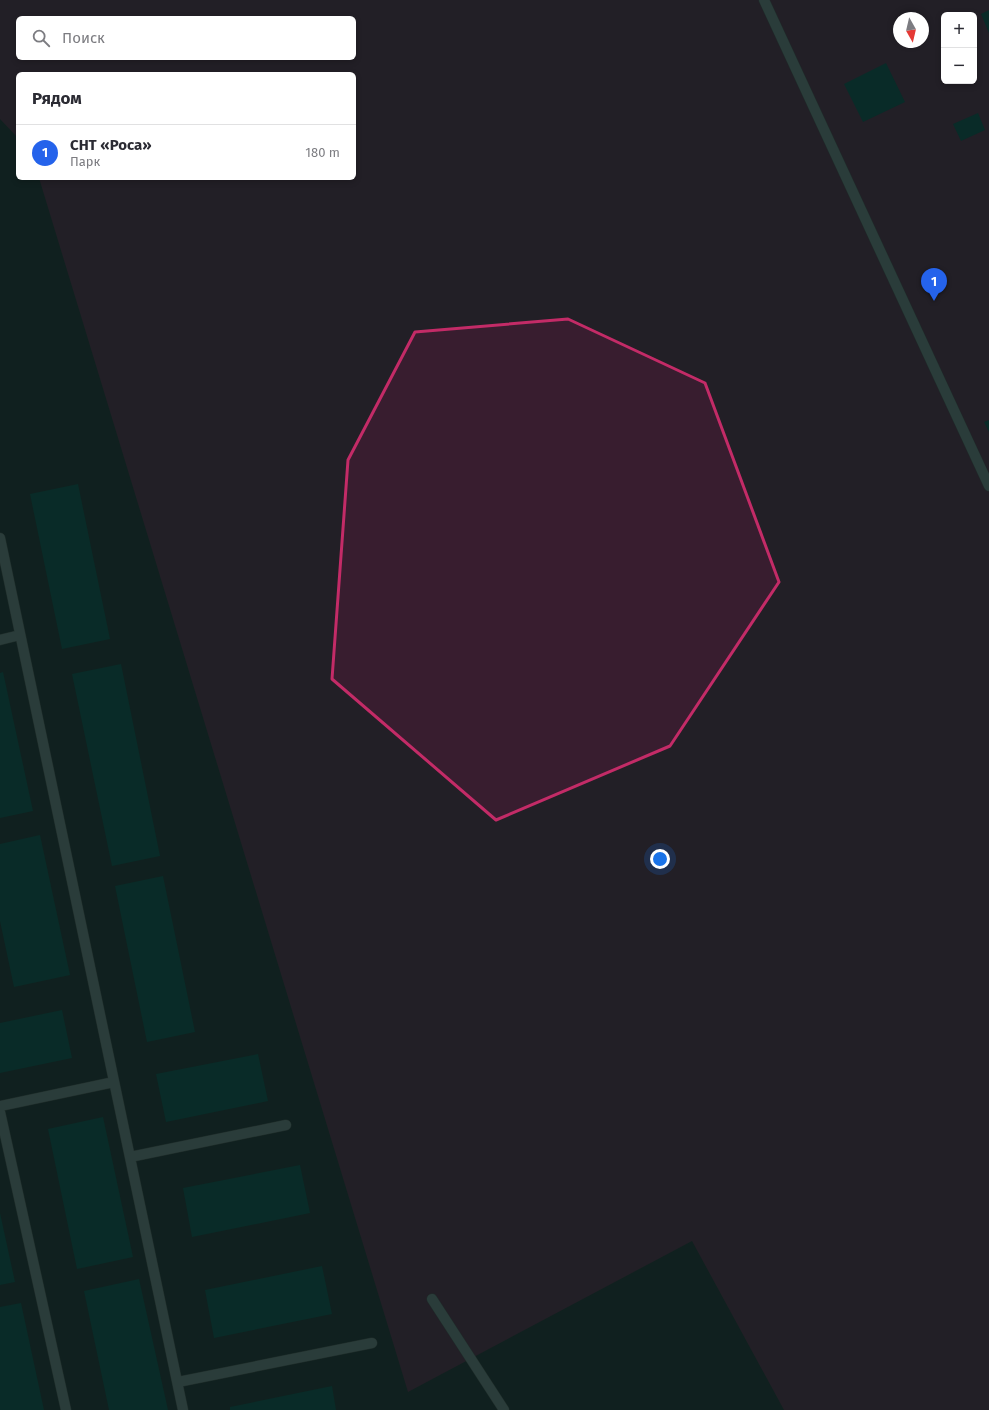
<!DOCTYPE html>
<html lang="ru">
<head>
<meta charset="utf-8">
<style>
	:root { --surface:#fff; --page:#f2f2f3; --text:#2b2b33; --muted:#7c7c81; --line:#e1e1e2; --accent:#2563eb }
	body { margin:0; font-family:"Fira Sans",sans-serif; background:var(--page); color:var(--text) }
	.controls { position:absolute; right:12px; top:12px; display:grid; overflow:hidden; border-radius:6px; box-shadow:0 2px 6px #0003 }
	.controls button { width:36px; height:36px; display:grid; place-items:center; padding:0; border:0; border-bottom:1px solid var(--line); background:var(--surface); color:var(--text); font:20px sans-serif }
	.compass { position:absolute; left:893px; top:12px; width:36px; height:36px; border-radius:50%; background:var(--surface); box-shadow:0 2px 6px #0003; rotate:172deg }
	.you { position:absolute; left:660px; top:859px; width:14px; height:14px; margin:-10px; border:3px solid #fff; border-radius:50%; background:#1a73e8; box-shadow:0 0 0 6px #1a73e833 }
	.badge { display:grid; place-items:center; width:26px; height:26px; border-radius:50%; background:var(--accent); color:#fff; font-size:13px; font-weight:700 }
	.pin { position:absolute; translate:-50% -33px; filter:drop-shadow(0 1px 2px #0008) }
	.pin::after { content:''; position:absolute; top:21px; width:14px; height:12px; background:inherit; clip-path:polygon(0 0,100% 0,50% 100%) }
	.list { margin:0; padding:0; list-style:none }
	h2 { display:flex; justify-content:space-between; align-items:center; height:52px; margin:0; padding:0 16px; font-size:17px }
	h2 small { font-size:13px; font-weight:400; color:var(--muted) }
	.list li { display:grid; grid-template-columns:26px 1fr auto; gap:12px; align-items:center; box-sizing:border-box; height:56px; padding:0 16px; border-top:1px solid var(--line) }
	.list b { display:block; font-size:15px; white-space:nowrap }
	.list p { margin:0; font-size:13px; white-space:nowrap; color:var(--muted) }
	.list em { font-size:13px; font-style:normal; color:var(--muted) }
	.icon { flex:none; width:22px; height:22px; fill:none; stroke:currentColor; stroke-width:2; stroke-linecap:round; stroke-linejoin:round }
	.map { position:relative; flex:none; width:989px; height:1410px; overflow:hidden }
	.search { position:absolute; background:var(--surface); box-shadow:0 2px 6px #0003; left:16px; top:16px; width:340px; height:44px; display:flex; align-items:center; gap:10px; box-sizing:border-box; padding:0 14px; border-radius:6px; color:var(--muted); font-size:15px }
	.panel { position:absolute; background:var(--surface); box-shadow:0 2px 6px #0003; left:16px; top:72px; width:340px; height:108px; border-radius:6px }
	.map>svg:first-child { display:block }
</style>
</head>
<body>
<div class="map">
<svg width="989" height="1410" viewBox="0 0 989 1410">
	<rect width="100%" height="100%" fill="#10211f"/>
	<path fill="#381d2f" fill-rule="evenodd" d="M0,0H989V1410H784L692,1241L408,1392L39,178H354V74H18V138L0,119ZM944,15H974V81H944ZM18,18H354V58H18ZM899,18H923V42H899Z"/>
	<path fill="#013833" d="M989,10V33L981,14Z
		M886,63L905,102L863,122L844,84Z
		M978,113L985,130L961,141L953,124Z
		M989,420V432L984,422Z
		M78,484L110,639L62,649L30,494Z
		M121,664L160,856L112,866L72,674Z
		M3,672L33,811L0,818V673Z
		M40,835L70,975L14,987L0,921V844Z
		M163,876L195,1032L147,1042L115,886Z
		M62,1010L72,1058L0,1073V1023Z
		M258,1054L268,1101L166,1122L156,1074Z
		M103,1117L133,1257L77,1269L48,1129Z
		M300,1165L310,1213L192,1237L183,1188Z
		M0,1213L15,1282L0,1285Z
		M322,1266L332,1314L214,1338L205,1290Z
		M139,1279L168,1410H109L84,1291Z
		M21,1303L44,1410H0V1307Z
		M332,1386L336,1410H230V1407Z"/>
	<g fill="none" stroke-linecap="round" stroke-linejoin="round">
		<defs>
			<path id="service" d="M764,0L989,486
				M0,538L183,1410
				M0,640L20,635
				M0,1106L114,1082
				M0,1112L66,1410
				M130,1157L286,1125
				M432,1299L504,1410
				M178,1382L372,1343"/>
		</defs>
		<use href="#service" stroke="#313c3a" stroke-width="11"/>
		<use href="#service" stroke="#4b5e5b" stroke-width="10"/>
	</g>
	<path d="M0 0H989V1410H0ZM568,319L705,383L779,582L670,746L496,820L332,679L348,460L415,332Z" fill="#10211f" fill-opacity=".55" fill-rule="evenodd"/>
	<path fill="none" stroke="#c32b67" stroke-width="3" stroke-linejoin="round" d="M568,319L705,383L779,582L670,746L496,820L332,679L348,460L415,332Z"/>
</svg>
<div class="controls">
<button>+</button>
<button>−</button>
</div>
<svg class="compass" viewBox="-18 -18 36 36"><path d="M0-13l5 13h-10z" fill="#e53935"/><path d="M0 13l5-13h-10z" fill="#7c7c81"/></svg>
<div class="you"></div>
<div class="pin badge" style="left:934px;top:301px">1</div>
<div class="search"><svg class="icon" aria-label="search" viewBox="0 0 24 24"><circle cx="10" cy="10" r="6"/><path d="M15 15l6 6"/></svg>Поиск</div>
<section class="panel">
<h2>Рядом<small></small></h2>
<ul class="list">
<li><span class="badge">1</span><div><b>СНТ «Роса»</b><p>Парк</p></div><em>180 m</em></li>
</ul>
</section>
</div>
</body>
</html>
